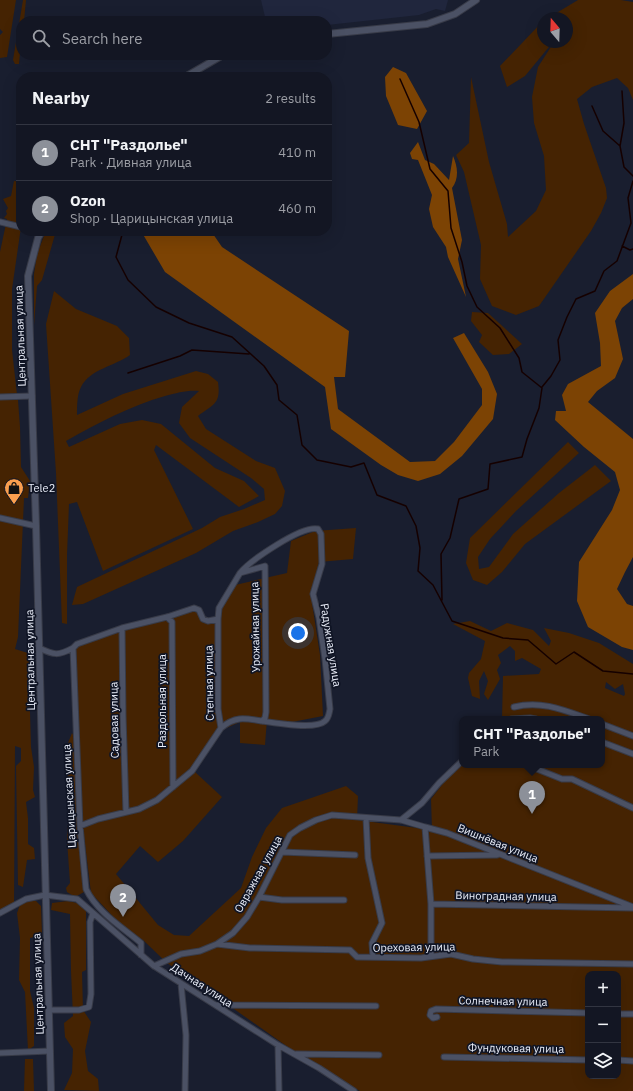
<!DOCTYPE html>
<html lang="en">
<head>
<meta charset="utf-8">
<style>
	:root { --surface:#131623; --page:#1c1f2b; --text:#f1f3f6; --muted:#9d9fa6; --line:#323541; --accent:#8c9099 }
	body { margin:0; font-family:"IBM Plex Sans",sans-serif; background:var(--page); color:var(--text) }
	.controls { position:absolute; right:12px; bottom:12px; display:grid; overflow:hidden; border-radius:8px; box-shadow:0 4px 16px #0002 }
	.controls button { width:36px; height:36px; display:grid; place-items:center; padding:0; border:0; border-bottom:1px solid var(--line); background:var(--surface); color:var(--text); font:20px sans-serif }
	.compass { position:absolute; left:537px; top:12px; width:36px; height:36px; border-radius:50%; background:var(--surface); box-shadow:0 4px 16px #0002; rotate:341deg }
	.you { position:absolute; left:298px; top:633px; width:14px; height:14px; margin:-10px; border:3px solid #fff; border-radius:50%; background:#1a73e8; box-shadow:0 0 0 6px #1a73e833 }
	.badge { display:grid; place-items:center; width:26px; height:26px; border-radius:50%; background:var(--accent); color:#fff; font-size:13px; font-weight:700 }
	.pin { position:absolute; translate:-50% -33px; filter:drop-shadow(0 1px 2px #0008) }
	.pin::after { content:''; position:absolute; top:21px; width:14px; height:12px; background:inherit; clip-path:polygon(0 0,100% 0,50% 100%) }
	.popup { position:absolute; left:459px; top:716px; width:146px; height:52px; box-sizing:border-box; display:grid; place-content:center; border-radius:8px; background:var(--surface); filter:drop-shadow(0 1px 3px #0005); font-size:13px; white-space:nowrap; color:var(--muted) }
	.popup b { font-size:15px; color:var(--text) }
	.popup::after { content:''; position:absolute; left:50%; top:100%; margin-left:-8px; border:8px solid transparent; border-top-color:var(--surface) }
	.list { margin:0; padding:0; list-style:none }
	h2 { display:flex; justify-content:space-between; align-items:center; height:52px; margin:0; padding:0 16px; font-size:17px }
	h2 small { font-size:13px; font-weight:400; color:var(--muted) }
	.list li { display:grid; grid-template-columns:26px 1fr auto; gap:12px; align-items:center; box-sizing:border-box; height:56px; padding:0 16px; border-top:1px solid var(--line) }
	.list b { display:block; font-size:15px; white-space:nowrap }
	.list p { margin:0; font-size:13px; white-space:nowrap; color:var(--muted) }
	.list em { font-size:13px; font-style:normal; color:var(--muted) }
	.icon { flex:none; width:22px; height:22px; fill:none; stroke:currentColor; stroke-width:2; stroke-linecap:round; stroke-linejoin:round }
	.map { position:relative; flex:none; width:633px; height:1091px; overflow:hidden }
	.search { position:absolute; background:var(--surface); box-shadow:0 4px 16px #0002; left:16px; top:16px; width:316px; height:44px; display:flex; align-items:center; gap:10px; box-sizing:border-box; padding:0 14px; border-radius:16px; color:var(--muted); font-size:15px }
	.panel { position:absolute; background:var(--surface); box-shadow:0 4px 16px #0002; left:16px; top:72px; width:316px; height:164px; border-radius:16px }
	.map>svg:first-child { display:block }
</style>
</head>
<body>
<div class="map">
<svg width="633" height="1091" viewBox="0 0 633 1091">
	<rect width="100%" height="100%" fill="#191e2f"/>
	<path fill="#20263d" d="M261,0H448L445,11L436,9L419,15L327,25V21H266Z"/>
	<path fill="#452302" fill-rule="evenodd" d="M0,0H16L7,57L0,58V35L3,32L0,29Z
		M23,0H26L24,21H21V43L19,64H15L13,60Z
		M578,0H621L633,2V100L628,88L617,78L592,87L577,99L584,124L606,188L607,198L601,213L591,231L539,306L516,315L492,306L480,279L481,245L464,172L456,155L469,143L471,77L489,162L507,224L508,237L536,211L546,190L544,156L534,123L532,97L538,67L554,42H567V18H548Z
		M543,21V42H553L525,76L507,87L500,66Z
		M14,181L21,182V227L12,289V350L17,395H0V252L7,219L4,218L7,214L6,211L8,208L3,199L11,196Z
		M46,231H56L42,280L37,286L34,325V274L37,254Z
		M54,291L76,309L117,326L129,338L130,355C115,366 90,369 81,387C77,394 77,407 77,415L123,394L196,371L208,374L218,382C221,404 214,404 198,416L206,429L256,461L275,468L285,491L282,506L275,514L258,522L233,531L196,553L83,604L72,605L77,587L202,528L220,517L244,509L265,500L264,489L251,478L190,438L179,423L182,407L199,391C187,390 177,393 165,396C130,406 98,423 66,441L69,447L120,424L142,420L161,424L215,468L244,481L259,496L239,507L156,445L154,450L193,529L103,571L77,502L69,504L67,555V624L62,623L56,473L46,324Z
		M472,312L488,313L522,344L509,354L493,355L479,342L482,335L471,321Z
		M0,400H18L20,427L21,467L30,481L28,498H24L18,637L15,649L31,654L30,712L31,747L34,767L33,790L35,797L26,802L28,818V844L34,848L35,859L27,860L23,887L18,885L16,766L21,761V748L15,746L14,909L0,916Z
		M568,442L579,453L516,511L490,539L478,557L479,569L489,567L513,534L559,493L595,465L611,481L525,544L502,572L487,585L473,580L466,563L470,538Z
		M356,528L353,559L319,562L312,588V603L320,655L323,716L292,722L267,719L265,745L240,743V722L222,730L195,772L222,797L183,841L158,862L140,846L116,874L158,925L174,935L189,936L241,888L252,857L266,828L282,808L346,786L358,796L357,820L432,830L431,799L448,777L462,763V765H602V719H502L503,676L539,674L541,669L522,658L515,661V651L510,646L498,655L501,663L497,670L500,679L488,700L484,694L488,681L484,671L479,681L480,699L472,696L468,678L469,673L481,659L485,641L453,624L470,621L491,631L507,623L533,630L549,646L551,641L544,628L569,633L599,643L633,664V1091H360L302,1057L200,985L167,963L143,940L121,925L91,893L82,819L78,740L76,644L126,628L197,610L203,623L220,619L221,605L230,595L235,585L287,573L291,541L315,531ZM606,682L615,689L623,684L625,694L624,696L605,688ZM588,974H618V1076H588Z
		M72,733L75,738L84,880V892L75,897L67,892L66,888L70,883L67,840L69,807L66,748Z
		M24,901H36L41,906L42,935L30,938V991L34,1008V1046L28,1050L25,992L19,980L20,938L17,913L21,902Z
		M68,901L77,903L86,911V970L82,972L83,1010L91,1022L85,1051L88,1071L98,1079L99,1091L64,1090L72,1073L73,1049L65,1037L64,1023L73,1016L71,971L70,914L51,910L52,903Z
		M25,1059H33L34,1091H24Z"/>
	<path fill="#7c4304" d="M393,67L406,73L427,111L417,129L398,125L386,96L385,77Z
		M418,142L425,160L434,164L449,180L453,156C458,167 459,179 452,188L462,240L458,259L466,297L448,257L446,247L433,227L429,209L432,195L418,160L412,159L410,153Z
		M141,231H211L222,247L349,331L345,377H334L338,409L410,462L435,461L454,442L482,405V389L453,338L464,333L488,372L497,394L493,419L462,456L440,474L418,481L398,475L381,465L331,429L325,387L165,272Z
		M633,274V299L622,308L615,321L623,359L615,378L597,391L588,402L633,439V557L625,572L617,589L627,604L633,606V650L622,647L588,627L577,601L579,562L612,510L620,490L615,472L584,447L555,420L556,411H566L562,395L568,384L601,366L600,343L595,313L610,291Z"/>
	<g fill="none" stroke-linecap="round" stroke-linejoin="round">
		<path stroke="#150000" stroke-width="1.5" d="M400,79L419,122L430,169L448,191L451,228L462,262L467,286L477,307L500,328L519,358L522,372L542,388L539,408L527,439L522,457L490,464L488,489L459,499L450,538L441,554L442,600
			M592,106L603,131L620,146L624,167L633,176
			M620,146L624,123L622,91
			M123,231L116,257L128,280L156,307L189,323L232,337L264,366L277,385L279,400L297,415L302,445L317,460L351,467L364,463L377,495L406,506L416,526L420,548L418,571L433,585L452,621L503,638L528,640L556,664L574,652L603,671L633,674
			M622,246L630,250L633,249
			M128,373L180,356L192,350L249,354
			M542,387L551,376L560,360L558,340L567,317L576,299L595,291L604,271L617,261L631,223L628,198L633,181"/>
		<defs>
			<path id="minor" d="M0,222L21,227
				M0,397L32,396
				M0,518L36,526
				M240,573C251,560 302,525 318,529L321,534L322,564L313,594L319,618L325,659L330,709C329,713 329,718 325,721C316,730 275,723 262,721
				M167,617L172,622L173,787
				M218,619L219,608L240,573L265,566L266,712L265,718L262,721C244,718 235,716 221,728
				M122,628L123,716L126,812
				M39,648C54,655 58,656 73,648L80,826L86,889C97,912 122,927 141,943V955
				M73,648L77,644L122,628L167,617L194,608L199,610L203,619L208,621L218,619V709L221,728L192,771L157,800L139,809L98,819L80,826
				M514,707C541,700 564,710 589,719
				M511,719L530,718L536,719
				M602,724L633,736
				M602,742L633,754
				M527,765L562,779H572L633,808
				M366,818L368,858L382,923L372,943L373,957
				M401,820L422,803L439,783L462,761
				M282,852L355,855
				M427,856L497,855
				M259,897L282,900H344
				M431,904L425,827L447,833L633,907
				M0,913L26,899L45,895L77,899L154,966L278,1045L319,1068L354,1091
				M217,944L233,933L247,917L259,897L290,835L300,828L316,820L332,815L401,820L425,827
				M431,956V904L632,908
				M154,966L181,954L200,951L217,944L250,948L350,950L357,957L421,958L451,954L473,959L502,962L633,964
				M181,984L186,1035L185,1091
				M216,1005L376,1006
				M49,1010H79L89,1007L91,994L90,922L93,913
				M618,1014H633
				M437,1017L433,1018L430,1015L431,1011L436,1009L588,1013
				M278,1045L279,1091
				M0,1053L50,1051
				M296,1054L379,1055
				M444,1057L588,1060
				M618,1060L633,1061"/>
			<path id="tertiary" d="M327,34L427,24L455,14L476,0
				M185,77L223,55
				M42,231L38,238L28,276L36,526L51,1091"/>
		</defs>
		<use href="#minor" stroke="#383b48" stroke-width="7"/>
		<use href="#tertiary" stroke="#383b48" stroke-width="8"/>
		<use href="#minor" stroke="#4b5164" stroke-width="5"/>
		<use href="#tertiary" stroke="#4b5164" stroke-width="6"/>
	</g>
	<defs>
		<symbol id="shop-pin" viewBox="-11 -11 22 30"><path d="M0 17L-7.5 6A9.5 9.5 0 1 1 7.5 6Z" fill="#fa9f4f" stroke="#101525"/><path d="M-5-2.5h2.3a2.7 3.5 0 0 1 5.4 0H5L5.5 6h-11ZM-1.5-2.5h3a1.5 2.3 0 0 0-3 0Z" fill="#111"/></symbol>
	</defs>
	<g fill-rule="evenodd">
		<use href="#shop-pin" x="3" y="477" width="22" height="30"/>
	</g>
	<g text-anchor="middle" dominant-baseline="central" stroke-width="3.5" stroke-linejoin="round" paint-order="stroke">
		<g font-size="11" fill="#ebeffa" stroke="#101525">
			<text transform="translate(20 336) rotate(-92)">Центральная улица</text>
			<text transform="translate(255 627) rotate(-91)">Урожайная улица</text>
			<text transform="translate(331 645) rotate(81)">Радужная улица</text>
			<text transform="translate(30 660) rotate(-91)">Центральная улица</text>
			<text transform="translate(209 683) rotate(-91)">Степная улица</text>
			<text transform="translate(162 701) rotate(-90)">Раздольная улица</text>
			<text transform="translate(114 720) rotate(-91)">Садовая улица</text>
			<text transform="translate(69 796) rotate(-93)">Царицынская улица</text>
			<text transform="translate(498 843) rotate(22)">Вишнёвая улица</text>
			<text transform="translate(258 874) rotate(-61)">Овражная улица</text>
			<text transform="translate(506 896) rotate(1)">Виноградная улица</text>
			<text transform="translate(414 947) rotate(-1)">Ореховая улица</text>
			<text transform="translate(38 984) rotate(-92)">Центральная улица</text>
			<text transform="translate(202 985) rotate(33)">Дачная улица</text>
			<text transform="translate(503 1001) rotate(1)">Солнечная улица</text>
			<text transform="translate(516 1048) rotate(1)">Фундуковая улица</text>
		</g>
		<g font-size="11" fill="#ebeffa" stroke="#101525" text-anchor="start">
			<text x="28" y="488">Tele2</text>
		</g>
	</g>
</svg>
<div class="controls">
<button>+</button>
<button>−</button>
<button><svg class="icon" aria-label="layers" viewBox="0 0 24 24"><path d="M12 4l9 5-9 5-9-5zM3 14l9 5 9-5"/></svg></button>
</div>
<svg class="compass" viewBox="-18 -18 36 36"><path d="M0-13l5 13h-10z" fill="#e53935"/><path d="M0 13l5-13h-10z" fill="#9d9fa6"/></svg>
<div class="you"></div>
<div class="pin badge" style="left:532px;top:814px">1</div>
<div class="popup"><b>СНТ &quot;Раздолье&quot;</b>Park</div>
<div class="pin badge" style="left:123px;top:917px">2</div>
<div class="search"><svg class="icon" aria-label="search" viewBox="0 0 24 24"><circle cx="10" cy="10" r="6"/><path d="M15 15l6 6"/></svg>Search here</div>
<section class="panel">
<h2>Nearby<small>2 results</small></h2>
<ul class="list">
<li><span class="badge">1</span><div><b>СНТ &quot;Раздолье&quot;</b><p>Park · Дивная улица</p></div><em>410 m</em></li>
<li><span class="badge">2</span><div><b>Ozon</b><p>Shop · Царицынская улица</p></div><em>460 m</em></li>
</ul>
</section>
</div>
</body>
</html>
